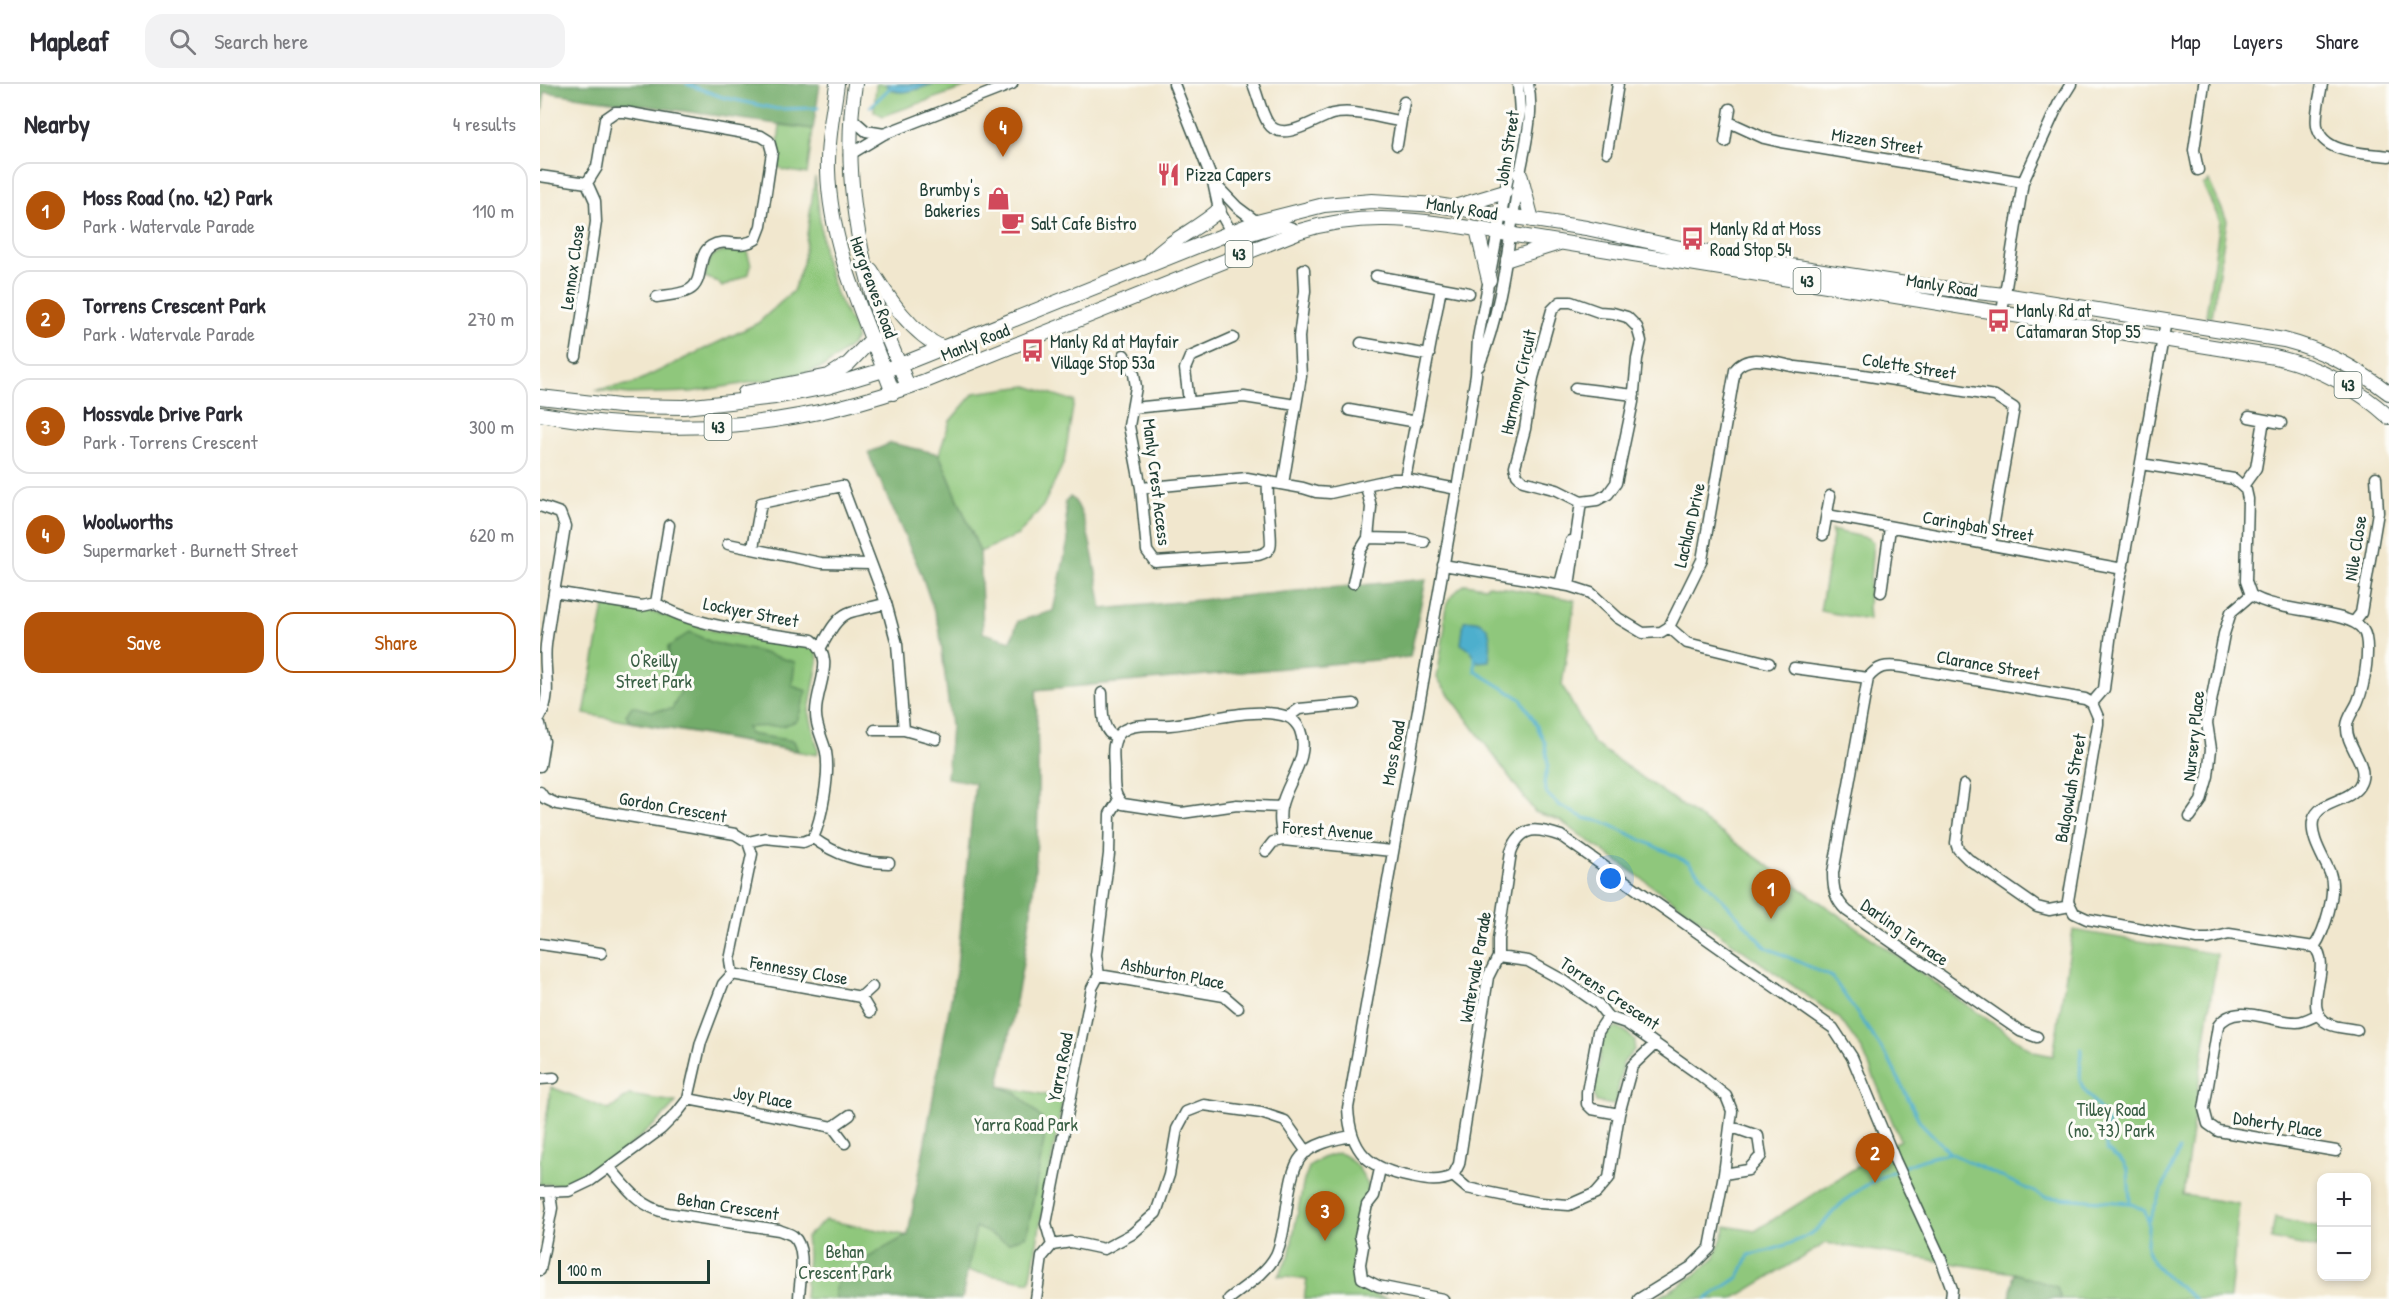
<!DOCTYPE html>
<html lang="en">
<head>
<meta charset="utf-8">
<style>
	:root { --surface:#fff; --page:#f2f2f3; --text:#2b2b33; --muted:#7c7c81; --line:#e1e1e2; --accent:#b45309 }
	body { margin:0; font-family:"Patrick Hand",sans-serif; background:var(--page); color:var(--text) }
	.controls { position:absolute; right:18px; bottom:18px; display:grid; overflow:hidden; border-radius:12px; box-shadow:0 3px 9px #0003 }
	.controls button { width:54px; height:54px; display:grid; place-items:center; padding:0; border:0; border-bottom:2px solid var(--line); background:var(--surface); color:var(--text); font:30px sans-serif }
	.scale { position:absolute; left:18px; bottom:15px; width:152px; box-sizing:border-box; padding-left:6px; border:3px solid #1f3d34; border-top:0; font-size:16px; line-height:21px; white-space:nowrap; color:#1f3d34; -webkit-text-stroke:4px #fdfcf7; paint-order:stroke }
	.you { position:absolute; left:1071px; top:795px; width:21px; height:21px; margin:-15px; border:4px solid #fff; border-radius:50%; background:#1a73e8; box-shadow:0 0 0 9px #1a73e833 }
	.badge { display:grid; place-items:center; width:39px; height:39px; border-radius:50%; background:var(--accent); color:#fff; font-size:20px; font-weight:700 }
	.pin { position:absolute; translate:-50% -50px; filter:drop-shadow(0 2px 3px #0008) }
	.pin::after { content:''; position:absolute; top:32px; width:21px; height:18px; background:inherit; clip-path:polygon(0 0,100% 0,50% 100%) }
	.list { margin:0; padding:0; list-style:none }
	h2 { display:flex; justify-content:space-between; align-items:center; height:78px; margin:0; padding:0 24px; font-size:26px }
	h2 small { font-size:20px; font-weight:400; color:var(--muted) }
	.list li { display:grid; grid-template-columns:39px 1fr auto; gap:18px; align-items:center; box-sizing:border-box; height:96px; margin:0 12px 12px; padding:0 12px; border:2px solid var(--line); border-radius:18px }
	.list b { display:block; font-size:22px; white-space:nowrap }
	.list p { margin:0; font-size:20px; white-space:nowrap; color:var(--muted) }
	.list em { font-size:20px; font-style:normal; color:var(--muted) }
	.actions { display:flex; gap:12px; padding:18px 24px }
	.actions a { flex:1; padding:14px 0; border:2px solid var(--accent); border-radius:18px; text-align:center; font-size:21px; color:var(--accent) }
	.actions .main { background:var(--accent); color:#fff }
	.icon { flex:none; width:33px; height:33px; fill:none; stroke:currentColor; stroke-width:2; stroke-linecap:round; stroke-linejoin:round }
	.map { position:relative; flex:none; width:1849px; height:1215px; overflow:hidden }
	header { display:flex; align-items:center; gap:36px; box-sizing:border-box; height:84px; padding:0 30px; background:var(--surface); border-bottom:2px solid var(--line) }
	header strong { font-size:28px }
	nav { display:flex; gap:33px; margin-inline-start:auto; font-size:21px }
	.search { width:420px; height:54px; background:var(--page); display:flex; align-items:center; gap:15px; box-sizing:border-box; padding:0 21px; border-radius:18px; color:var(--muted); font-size:22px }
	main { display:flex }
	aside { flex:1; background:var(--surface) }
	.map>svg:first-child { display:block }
</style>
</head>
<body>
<header>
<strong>Mapleaf</strong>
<div class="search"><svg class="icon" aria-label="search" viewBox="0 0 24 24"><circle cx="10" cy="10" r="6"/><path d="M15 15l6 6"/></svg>Search here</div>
<nav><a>Map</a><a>Layers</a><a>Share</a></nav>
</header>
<main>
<aside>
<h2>Nearby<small>4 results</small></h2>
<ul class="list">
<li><span class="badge">1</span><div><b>Moss Road (no. 42) Park</b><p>Park · Watervale Parade</p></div><em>110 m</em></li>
<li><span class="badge">2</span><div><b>Torrens Crescent Park</b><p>Park · Watervale Parade</p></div><em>270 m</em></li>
<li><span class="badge">3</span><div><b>Mossvale Drive Park</b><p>Park · Torrens Crescent</p></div><em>300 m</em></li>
<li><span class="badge">4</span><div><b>Woolworths</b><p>Supermarket · Burnett Street</p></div><em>620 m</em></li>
</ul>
<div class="actions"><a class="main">Save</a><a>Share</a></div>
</aside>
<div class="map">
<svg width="1849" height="1215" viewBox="0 0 1849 1215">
	<rect width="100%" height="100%" fill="#fdfcf7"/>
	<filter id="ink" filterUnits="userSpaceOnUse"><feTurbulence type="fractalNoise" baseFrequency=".0167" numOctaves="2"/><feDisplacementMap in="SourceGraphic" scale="12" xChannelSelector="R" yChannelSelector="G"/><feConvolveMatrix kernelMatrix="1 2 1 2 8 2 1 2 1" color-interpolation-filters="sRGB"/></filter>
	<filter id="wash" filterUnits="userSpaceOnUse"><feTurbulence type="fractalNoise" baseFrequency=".008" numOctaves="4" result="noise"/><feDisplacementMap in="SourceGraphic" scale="24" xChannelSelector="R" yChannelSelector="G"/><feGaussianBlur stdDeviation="1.35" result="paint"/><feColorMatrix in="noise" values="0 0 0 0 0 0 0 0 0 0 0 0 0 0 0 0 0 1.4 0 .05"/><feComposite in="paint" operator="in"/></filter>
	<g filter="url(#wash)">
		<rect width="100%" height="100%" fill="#f1e7ce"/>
		<path fill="#8fc77b" stroke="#578258" stroke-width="1.5" d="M336,0H435L343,32L334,27Z
			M240,41L273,45L267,90L243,86L236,80Z
			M275,93L284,172L296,210L315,246L316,254L311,262L285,282L273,287L234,295L151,308L89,310L55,306L92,300L218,239L253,207L263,179Z
			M1669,97L1687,136L1672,233L1666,232L1680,137L1663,101Z
			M187,166L207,167L211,181L209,190L182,203L178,198L165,193C168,176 170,169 187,166Z
			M487,302L534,317L524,378L503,422L478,451L440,468L399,370L410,337L434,309Z
			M1291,446L1328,454L1333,458L1328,522L1329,536L1280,527L1293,453Z
			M925,500L945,503L949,501L1035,516L1022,601L1053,659L1494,968L1513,972L1533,846L1677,870L1643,1111L1699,1120L1690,1215H1470L1474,1189L1286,1159L1193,1215H1116L1154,1192L1175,1173L1186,1142L1215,1147L1360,1056L1323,967L1300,935L1019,736L995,728L897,594L905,542C902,523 910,511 925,500Z
			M64,522L116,529L178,548L268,561L277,567L278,578L269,627L278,666L277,671L44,630Z
			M1077,944L1085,947L1095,957L1094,966L1083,979L1076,1017L1073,1021L1056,1018L1054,1011L1063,954L1070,945Z
			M459,1002L523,1014L490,1198L426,1187Z
			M11,1003L69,1026L89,1011L136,1018C120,1040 50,1097 24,1100C16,1101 8,1100 0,1100V1077Z
			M798,1069C812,1073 822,1088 828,1101L815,1180L817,1198L837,1212L851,1215H764L767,1196L738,1192L749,1173L764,1096L770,1081L782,1074Z
			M1735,1134L1780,1143L1777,1164L1731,1155Z
			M285,1136L376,1153L364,1215H265L268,1171L266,1153Z"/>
		<path fill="#73ac6b" stroke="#497450" stroke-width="1.5" d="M0,0H280L273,45L5,8L0,42Z
			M351,359L399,370L440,468L443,549L471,557L478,537L513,527L528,457L525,418L530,413C548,422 558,503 562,525L886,495L870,573L496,606C498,666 500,725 495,785C490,858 473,930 459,1002L476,1009L507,1040L487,1151L468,1159L436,1143L422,1215H296C295,1211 294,1205 296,1201C307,1182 349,1162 368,1151L417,882L435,699L407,694L411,642L399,542L381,489L328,369Z
			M150,548L173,559L213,566L255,578L252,602L267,607L257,637L243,642L207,643L209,650L254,657L258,667L91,638L86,631L92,622L111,627L132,625L141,607L130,585L128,563Z
			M1474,1189L1517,1203L1521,1215H1470Z"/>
		<path fill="#4eafcd" stroke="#367680" stroke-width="1.5" d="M346,0H394C379,4 356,16 346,0Z
			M924,537C954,533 952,558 949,577L938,578L930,566L921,560Z"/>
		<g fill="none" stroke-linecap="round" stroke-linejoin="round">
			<path stroke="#4eafcd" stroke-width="3" d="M147,0L182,13L237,25L278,24
				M330,23L354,0
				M935,572V587L981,615L994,636L1005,659L1008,681L1004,699L1007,710L1019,721L1044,734L1064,738L1148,778L1226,863L1292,893L1348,974L1380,1038L1410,1069L1505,1113L1590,1119L1605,1127C1611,1140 1606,1151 1607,1164C1607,1181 1642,1204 1655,1215
				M1541,965L1540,996L1543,1004L1565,1032L1568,1040L1565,1058L1567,1066L1583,1078L1588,1087L1590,1119
				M1609,1136L1639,1066
				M1166,1215L1199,1193L1209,1171C1230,1167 1251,1161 1270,1150C1282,1144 1287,1134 1296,1125C1323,1097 1372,1076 1410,1069"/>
		</g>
	</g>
	<g filter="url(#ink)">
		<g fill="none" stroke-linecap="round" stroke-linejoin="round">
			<defs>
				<path id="minor" d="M634,0L673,98L679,126L691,148L701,153L708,152L744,141L760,147
					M713,0C718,12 721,28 728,39C742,60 775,35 792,30C813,25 839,34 860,37
					M978,0L980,28L938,254L936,291L917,405L808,1024C810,1068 829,1085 871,1093C886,1096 898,1099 913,1092L919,1080L948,893L958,873V856L971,768C981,740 998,744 1021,752L1293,944L1312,973L1355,1076L1401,1175L1412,1205L1411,1215
					M1782,0C1780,13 1775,29 1777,42C1782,71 1827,69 1849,72
					M310,33L326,47L344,50
					M1189,38L1224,54L1241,58L1483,98
					M1185,58L1190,25
					M857,61L864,18
					M1067,68L1078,0
					M309,71L344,50L472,0
					M1658,86L1654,66L1664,0
					M0,92L47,99L57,83L65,35L75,28H85L221,52L229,57L232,68L221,142L216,155C199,166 186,153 171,162C156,171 165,198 149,206C139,211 127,211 117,213
					M673,98L697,123L717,138
					M836,192L929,209
					M1020,218H1031L1059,228L1073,229L1087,233L1097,243L1101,257L1097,275L1093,318L1076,399L1068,410L1057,416L1041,418L1017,406L983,397L977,391L975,382L985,345L993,294L1012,226Z
					M1462,228L1483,98L1518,21L1531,0
					M1626,237L1571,548L1564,605L1552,619L1558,633V640L1528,817L1534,829L1547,835L1657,855H1669L1689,850L1774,863C1795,883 1758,925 1789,940C1797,944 1808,944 1817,946
					M821,259L889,271
					M584,271L594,290L596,303L589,342L601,404L607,467L615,478L718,471C722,470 727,469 730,464C733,459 726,411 728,398
					M36,273L56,138L55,117L47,99
					M939,282C963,222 968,159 979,95C984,65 995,30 988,0
					M1256,283L1323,291L1455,312L1474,324L1450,461
					M1035,304L1094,311
					M649,318L645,285L650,273L693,254
					M593,324L704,313L756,321
					M809,326L877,338
					M1709,333L1741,339
					M1601,380L1694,395L1706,406L1708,415L1706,497L1711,511C1737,529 1810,526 1823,546C1832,559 1824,603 1818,617C1815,625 1807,634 1807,642C1805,663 1832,682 1819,702C1808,719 1778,716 1773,737C1770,754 1784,774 1790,789C1797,808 1785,847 1774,863
					M865,395L901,204
					M743,400L761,292L759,253L765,207L764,185
					M1703,402L1716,384L1724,336
					M601,404L707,394L763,404L776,408L790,409L853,395H865L917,405
					M0,422L20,429L25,442C19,482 11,521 6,561C3,585 13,610 0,633
					M1287,431L1583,485
					M1283,451L1290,412
					M828,454L870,455L884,458
					M188,460L281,479L331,480
					M213,464L221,419L302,402L346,519L357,560L364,646
					M903,481L1029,502L1051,509L1078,534L1103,549L1121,548L1129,543L1162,476L1195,286C1208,268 1234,279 1252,282
					M813,499L820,467L828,454L831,423L826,402
					M1020,500L1031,457
					M1029,502L1041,418
					M14,508L102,522L116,519C154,544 226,549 272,556C297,574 276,603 276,628C275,642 283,655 286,668C290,690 282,734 273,754L263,758L225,754L208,758
					M1341,508L1350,444
					M116,519L129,441
					M1814,538L1821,529L1838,428L1836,393
					M1129,543L1147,559L1229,579
					M281,563C288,551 295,535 308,529C320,524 334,524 346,519
					M1254,584L1328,594
					M562,609C563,624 560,649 577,653
					M748,633L759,625L814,620
					M0,640L4,657L0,682
					M335,646H364L396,655
					M1424,701L1416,759L1418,765L1428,775L1497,823L1509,826L1530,822
					M0,708L4,714L17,720L195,750L208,758L212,770L190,876L192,890L183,900L161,958L148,1015L137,1029L121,1045L50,1097L29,1107L0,1108
					M741,723L697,721L642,729L583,720C573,712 574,699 574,687C574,673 570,658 581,648C593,638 616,642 630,641C666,638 713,621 748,633C753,635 758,641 760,646C771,674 746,698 741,724C739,735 741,745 743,756
					M1650,733L1661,717L1668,692L1671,665L1667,639L1684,550L1691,528L1711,511
					M273,754C296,771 320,779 349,779
					M726,767L733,758L743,756L852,767
					M0,860L61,869
					M958,873L988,877L1026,898L1058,920L1068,933L1086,939L1161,992L1186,1012L1192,1027L1184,1090L1170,1164L1151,1183L1099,1215
					M192,890L321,913
					M559,891L684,912L698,924
					M330,928L321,913L332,903
					M1779,930C1772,933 1764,938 1757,938C1732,939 1695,917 1678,942L1664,1025L1668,1040L1678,1047L1796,1067
					M1068,933L1058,948L1047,1008V1020L1052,1025L1079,1030
					M1497,953L1480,947L1307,827C1295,816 1293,805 1293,789L1328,594C1338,582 1345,581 1361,583L1545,615L1552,619
					M0,995L14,994
					M148,1015L293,1043
					M305,1059L293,1043L310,1031
					M70,1084C88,1105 99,1122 127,1129L239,1146C243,1148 249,1149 253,1152C268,1165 259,1198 259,1215
					M840,1085L834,1112L827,1121L820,1152L823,1163L820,1180L822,1194L838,1202L903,1215
					M1184,1090L1208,1086L1221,1072L1218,1052L1198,1045H1191
					M913,1092L927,1104L1000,1119L1029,1121L1056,1109L1069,1094L1079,1030L1092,982L1115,960
					M512,1161L531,1158L564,1165L592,1150L616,1129L629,1091L637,1045L646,1028L664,1021L721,1029L745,1037L767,1068
					M0,1186L12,1124L10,1109
					M496,1215L502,1173L512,1161L506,1140L552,904L559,891L556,871L569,770L570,730L578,717
					M689,1215C705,1202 726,1190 736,1171C748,1147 746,1090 761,1073C771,1060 796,1055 811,1052"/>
				<path id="major" d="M297,0C293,29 287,57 288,86C290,165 326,236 353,309
					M315,0C304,72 313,143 333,213C342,244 357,273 368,303
					M980,90L992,136
					M918,122L965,108
					M937,145L949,196
					M968,175L1019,159
					M611,177C632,154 657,146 679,126
					M331,186C349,215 372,250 403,264
					M205,309L289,292L308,280L333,254
					M0,313L79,322L144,323L235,313L287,303L360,281L717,138L784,121L832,117L897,121L1046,144L1150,166L1366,200L1464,211L1744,256C1784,266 1816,284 1849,309
					M0,330C137,354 255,345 385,297L760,147C821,128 875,135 937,145L1735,273C1779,283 1816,303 1849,333"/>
			</defs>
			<use href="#minor" stroke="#3e564b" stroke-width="13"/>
			<use href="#major" stroke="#3e564b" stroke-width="16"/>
			<use href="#minor" stroke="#fff" stroke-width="10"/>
			<use href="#major" stroke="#fff" stroke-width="14"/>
		</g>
	</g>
	<defs>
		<symbol id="restaurant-bare" viewBox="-9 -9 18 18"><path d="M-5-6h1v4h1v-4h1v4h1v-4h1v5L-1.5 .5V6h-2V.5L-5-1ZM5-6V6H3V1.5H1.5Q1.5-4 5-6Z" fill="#d1495b" stroke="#fdfcf7" stroke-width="2.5" paint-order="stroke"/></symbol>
		<symbol id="shop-bare" viewBox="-9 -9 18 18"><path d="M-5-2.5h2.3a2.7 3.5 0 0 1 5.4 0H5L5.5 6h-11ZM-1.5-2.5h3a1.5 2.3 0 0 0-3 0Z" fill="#d1495b" stroke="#fdfcf7" stroke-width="2.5" paint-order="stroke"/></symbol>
		<symbol id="cafe-bare" viewBox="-9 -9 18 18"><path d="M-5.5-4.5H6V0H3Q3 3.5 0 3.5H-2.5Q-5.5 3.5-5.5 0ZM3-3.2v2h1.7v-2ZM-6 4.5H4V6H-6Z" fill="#d1495b" stroke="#fdfcf7" stroke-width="2.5" paint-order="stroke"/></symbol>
		<symbol id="bus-bare" viewBox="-9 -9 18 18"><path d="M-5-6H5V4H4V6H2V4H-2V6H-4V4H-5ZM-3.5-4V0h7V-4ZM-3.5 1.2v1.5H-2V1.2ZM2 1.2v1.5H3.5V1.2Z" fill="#d1495b" stroke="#fdfcf7" stroke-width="2.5" paint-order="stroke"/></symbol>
	</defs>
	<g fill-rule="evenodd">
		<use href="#restaurant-bare" x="612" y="74" width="33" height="33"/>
		<use href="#shop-bare" x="442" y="98" width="33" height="33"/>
		<use href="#cafe-bare" x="456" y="122" width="33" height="33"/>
		<use href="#bus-bare" x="1136" y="138" width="33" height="33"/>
		<use href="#bus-bare" x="1442" y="220" width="33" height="33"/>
		<use href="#bus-bare" x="476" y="250" width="33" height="33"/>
	</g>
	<g text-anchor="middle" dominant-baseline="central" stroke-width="6" stroke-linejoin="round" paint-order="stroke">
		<g fill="#fdfcf7" stroke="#62766e" stroke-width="1.5">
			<rect x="685.5" y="157" width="27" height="26" rx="4.5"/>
			<rect x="1253.5" y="184" width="27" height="26" rx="4.5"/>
			<rect x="1794.5" y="288" width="27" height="26" rx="4.5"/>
			<rect x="164.5" y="330" width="27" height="26" rx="4.5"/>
		</g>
		<g font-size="16" font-weight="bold" fill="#1f3d34">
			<text x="699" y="170">43</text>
			<text x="1267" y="197">43</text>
			<text x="1808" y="301">43</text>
			<text x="178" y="343">43</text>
		</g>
		<g font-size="18" fill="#1f3d34" stroke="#fdfcf7">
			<text transform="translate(1337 57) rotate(9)">Mizzen Street</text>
			<text transform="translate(967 64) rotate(-81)">John Street</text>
			<text transform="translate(922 124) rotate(9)">Manly Road</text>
			<text transform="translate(32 183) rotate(-82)">Lennox Close</text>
			<text transform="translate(1402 201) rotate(9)">Manly Road</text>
			<text transform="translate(334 203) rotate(70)">Hargreaves Road</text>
			<text transform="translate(435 258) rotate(-22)">Manly Road</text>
			<text transform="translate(1369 282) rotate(9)">Colette Street</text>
			<text transform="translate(978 298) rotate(-77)">Harmony Circuit</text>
			<text transform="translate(617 398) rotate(83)">Manly Crest Access</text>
			<text transform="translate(1149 441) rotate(-77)">Lachlan Drive</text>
			<text transform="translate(1438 442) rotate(10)">Caringbah Street</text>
			<text transform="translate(1815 464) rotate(-81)">Nile Close</text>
			<text transform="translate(211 528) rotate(11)">Lockyer Street</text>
			<text transform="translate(1448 581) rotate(10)">Clarance Street</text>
			<text transform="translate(1653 652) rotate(-84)">Nursery Place</text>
			<text transform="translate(853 669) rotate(-80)">Moss Road</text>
			<text transform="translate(1530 704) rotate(-80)">Balgowlah Street</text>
			<text transform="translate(133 723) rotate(10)">Gordon Crescent</text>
			<text transform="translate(788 746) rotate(4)">Forest Avenue</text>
			<text transform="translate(1365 848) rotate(35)">Darling Terrace</text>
			<text transform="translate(935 883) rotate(-80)">Watervale Parade</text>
			<text transform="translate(259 886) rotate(10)">Fennessy Close</text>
			<text transform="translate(633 889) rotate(11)">Ashburton Place</text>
			<text transform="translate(1070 909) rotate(34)">Torrens Crescent</text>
			<text transform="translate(520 983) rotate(-79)">Yarra Road</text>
			<text transform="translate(223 1013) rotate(10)">Joy Place</text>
			<text transform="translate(1738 1040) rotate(9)">Doherty Place</text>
			<text transform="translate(188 1122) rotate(9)">Behan Crescent</text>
		</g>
		<g font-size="18" fill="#1f3d34" stroke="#fdfcf7" text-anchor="start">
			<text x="646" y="90">Pizza Capers</text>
			<text x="440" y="105" text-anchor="end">Brumby's<tspan x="440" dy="21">Bakeries</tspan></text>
			<text x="491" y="139">Salt Cafe Bistro</text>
			<text x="1170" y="144">Manly Rd at Moss<tspan x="1170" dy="21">Road Stop 54</tspan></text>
			<text x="1476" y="226">Manly Rd at<tspan x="1476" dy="21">Catamaran Stop 55</tspan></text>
			<text x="510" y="257">Manly Rd at Mayfair<tspan x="510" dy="21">Village Stop 53a</tspan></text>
		</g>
		<g font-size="18" fill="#3b6046" stroke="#fdfcf7">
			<text x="114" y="576">O'Reilly<tspan x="114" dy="21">Street Park</tspan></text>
			<text x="1571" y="1025">Tilley Road<tspan x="1571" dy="21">(no. 73) Park</tspan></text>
			<text x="486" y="1040">Yarra Road Park</text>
			<text x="305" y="1167">Behan<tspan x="305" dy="21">Crescent Park</tspan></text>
		</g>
	</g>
</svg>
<div class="controls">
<button>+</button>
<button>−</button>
</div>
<div class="scale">100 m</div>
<div class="you"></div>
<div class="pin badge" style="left:1231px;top:835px">1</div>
<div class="pin badge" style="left:1335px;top:1099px">2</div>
<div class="pin badge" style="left:785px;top:1157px">3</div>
<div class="pin badge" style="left:463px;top:73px">4</div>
</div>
</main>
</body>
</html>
